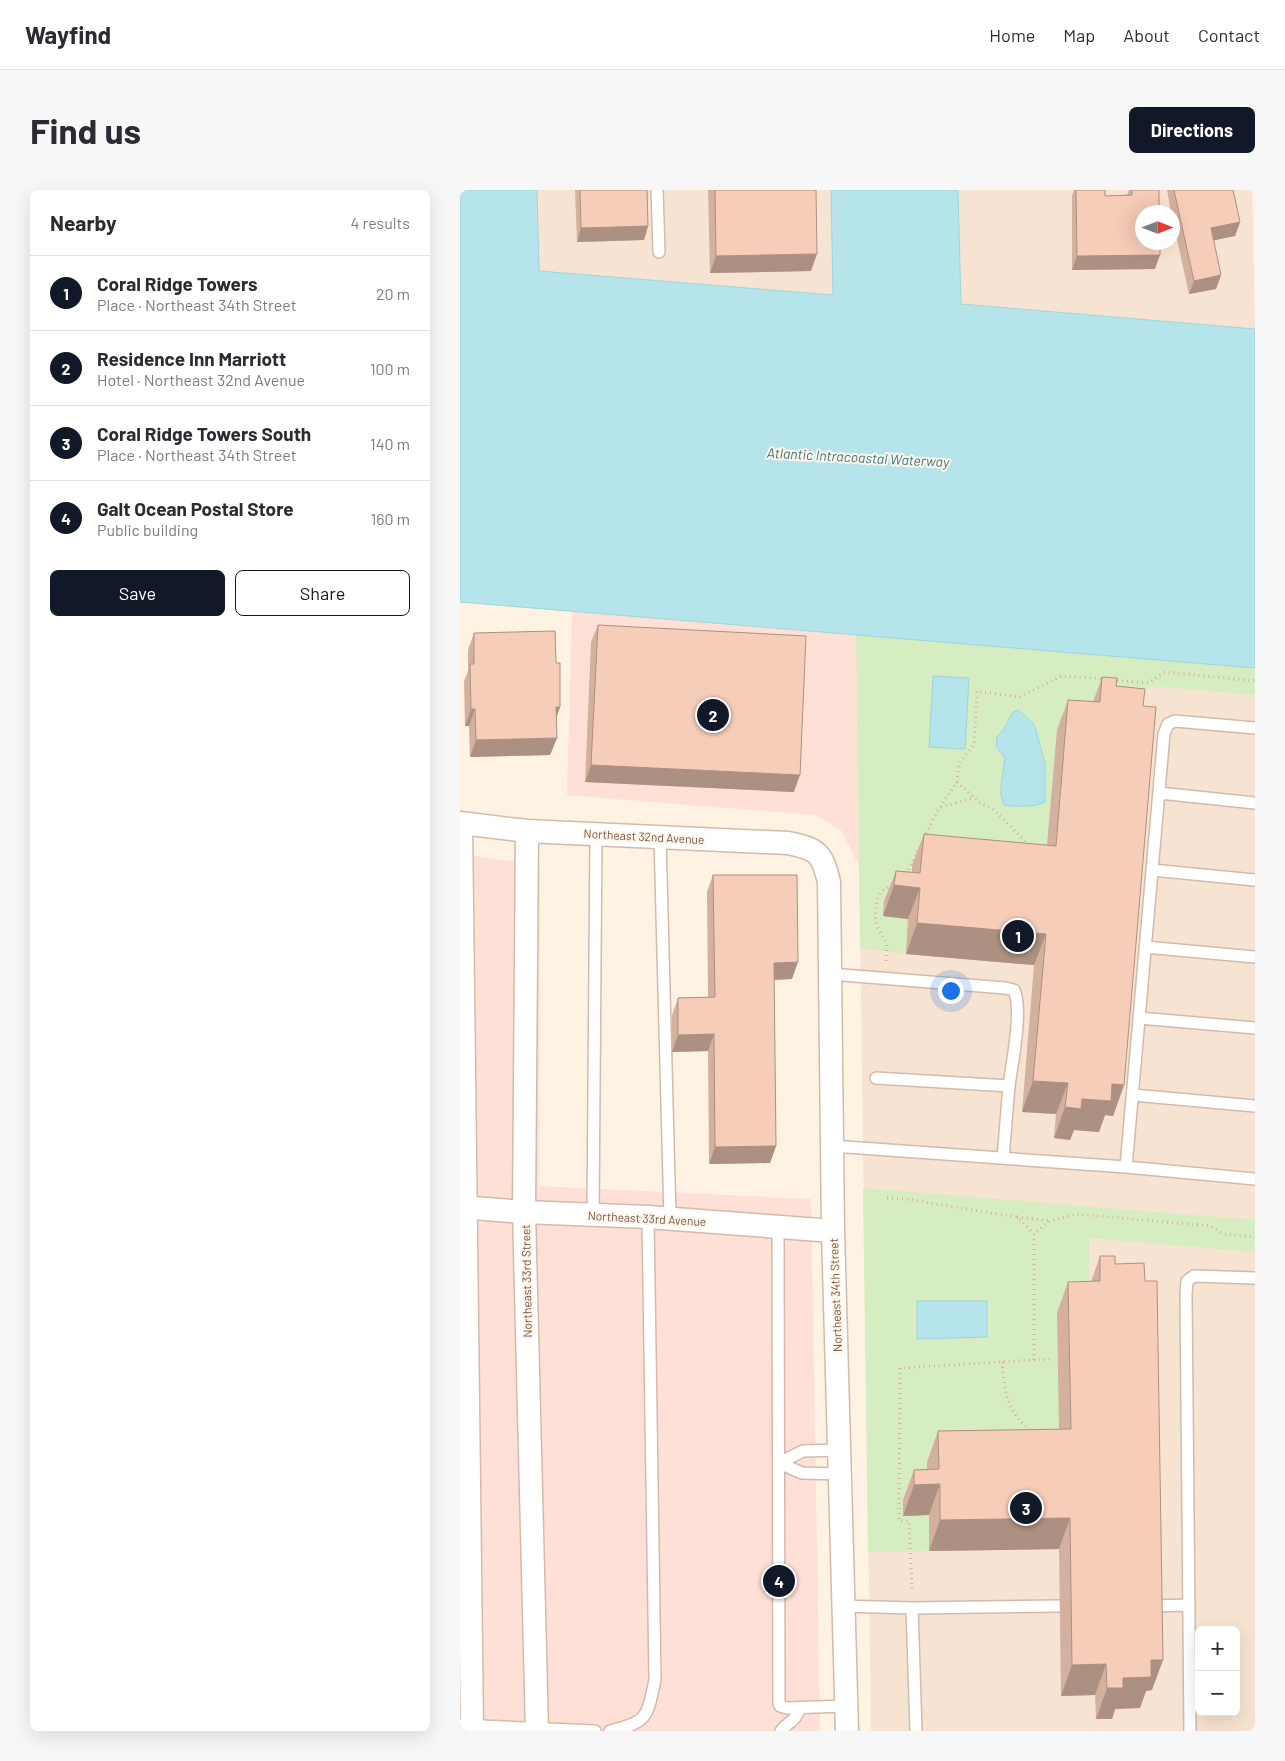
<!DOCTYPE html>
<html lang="en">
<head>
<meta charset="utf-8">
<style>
	:root { --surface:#fff; --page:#f7f7f7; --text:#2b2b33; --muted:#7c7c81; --line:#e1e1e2; --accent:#111827 }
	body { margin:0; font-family:Barlow,sans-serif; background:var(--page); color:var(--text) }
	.controls { position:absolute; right:15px; bottom:15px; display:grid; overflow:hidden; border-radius:8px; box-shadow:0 5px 20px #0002 }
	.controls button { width:45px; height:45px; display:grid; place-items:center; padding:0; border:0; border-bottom:1px solid var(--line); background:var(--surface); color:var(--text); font:25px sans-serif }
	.compass { position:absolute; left:675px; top:15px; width:45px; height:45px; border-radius:50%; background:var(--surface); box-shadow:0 5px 20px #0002; rotate:90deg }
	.you { position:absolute; left:490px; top:800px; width:18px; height:18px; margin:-12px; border:4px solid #fff; border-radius:50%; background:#1a73e8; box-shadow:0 0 0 8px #1a73e833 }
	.badge { display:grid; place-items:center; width:32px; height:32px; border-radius:50%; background:var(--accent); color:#fff; font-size:16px; font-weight:700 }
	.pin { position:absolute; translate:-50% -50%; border:2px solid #fff; box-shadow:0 1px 5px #0006 }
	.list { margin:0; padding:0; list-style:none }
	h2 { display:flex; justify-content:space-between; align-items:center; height:65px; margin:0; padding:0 20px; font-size:21px }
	h2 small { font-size:16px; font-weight:400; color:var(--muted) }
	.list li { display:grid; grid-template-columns:32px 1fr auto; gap:15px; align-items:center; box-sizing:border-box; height:75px; padding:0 20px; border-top:1px solid var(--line) }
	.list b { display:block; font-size:19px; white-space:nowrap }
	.list p { margin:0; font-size:16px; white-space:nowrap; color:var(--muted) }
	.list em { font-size:16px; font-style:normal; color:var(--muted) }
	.actions { display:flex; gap:10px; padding:15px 20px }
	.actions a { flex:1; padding:11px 0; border:1px solid var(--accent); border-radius:8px; text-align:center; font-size:18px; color:var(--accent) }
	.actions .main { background:var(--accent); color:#fff }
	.map { position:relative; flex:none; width:795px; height:1541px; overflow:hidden; border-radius:8px }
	header { display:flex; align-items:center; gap:30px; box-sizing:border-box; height:70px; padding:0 25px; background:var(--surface); border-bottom:1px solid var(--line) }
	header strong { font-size:24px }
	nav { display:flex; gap:28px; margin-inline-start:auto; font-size:18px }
	.intro { display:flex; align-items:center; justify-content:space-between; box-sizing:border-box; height:120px; padding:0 30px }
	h1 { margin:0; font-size:35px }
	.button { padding:12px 22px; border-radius:8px; background:var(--accent); color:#fff; font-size:18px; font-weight:700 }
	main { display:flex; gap:30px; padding:0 30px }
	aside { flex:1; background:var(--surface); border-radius:8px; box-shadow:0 5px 20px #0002 }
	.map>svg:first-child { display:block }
</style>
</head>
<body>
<header>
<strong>Wayfind</strong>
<nav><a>Home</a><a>Map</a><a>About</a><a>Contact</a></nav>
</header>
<div class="intro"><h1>Find us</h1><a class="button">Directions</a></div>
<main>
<aside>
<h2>Nearby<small>4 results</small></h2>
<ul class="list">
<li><span class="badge">1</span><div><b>Coral Ridge Towers</b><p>Place · Northeast 34th Street</p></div><em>20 m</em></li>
<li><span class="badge">2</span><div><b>Residence Inn Marriott</b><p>Hotel · Northeast 32nd Avenue</p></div><em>100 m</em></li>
<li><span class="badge">3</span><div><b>Coral Ridge Towers South</b><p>Place · Northeast 34th Street</p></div><em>140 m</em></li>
<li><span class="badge">4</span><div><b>Galt Ocean Postal Store</b><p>Public building</p></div><em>160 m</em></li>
</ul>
<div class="actions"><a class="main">Save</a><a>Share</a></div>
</aside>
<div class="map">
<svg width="795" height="1541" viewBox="0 0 795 1541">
	<rect width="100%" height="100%" fill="#fef2e3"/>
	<path fill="#f7e3d1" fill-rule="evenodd" d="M77,0H371L374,105L79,81Z
		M498,0H792L795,139L501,114ZM682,22H712V52H682Z
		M396,445L795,478V1541H411ZM739,1440H776V1522H739Z"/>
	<path fill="#ffe0d6" d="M112,421L396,445L399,675L381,640L355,625L107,605Z
		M0,664L80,675L79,996L351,1009L360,1541H0Z"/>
	<path fill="#d5edc0" d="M396,445L795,478V505L692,496L646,519L585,686L449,714L424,726L449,729L446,764L400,758Z
		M403,998L795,1030V1062L629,1048V1097L597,1123L600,1269L469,1325V1361L408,1362Z"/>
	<path fill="#b5e5ea" stroke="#9bd6dc" d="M0,0H77L79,81L373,105L371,0H498L501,114L795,139V478L0,412Z
		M473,486L509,488L505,559L469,557Z
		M558,520L574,534L585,573V612C578,617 553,617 544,615L541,606V596L545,568L536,556L537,546L544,539L552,523Z
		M457,1111H527V1147L457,1149Z"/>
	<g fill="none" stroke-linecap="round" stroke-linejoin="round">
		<defs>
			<path id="service" d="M197,0L199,62
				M699,603L795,613
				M200,647L210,1028
				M692,680L795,690
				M685,757L795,767
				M370,784L545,798L554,800C563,819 552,873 549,896
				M679,828L795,838
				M416,888L549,896L543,968
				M673,905L795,916
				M372,956L666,977L704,544L708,534L715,531L795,538
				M666,977L795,989
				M133,1025L136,644
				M318,1036L319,1513L320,1516L327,1518L386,1516
				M319,1273L342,1283L380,1284
				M319,1273L343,1261L379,1260
				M383,1416L452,1418L456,1541
				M690,1416L729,1415
				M452,1418L600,1416
				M0,1535L135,1541
				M150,1541C189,1532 187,1526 195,1490L188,1027
				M321,1541C330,1530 335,1532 340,1518
				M730,1541L726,1105L727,1091L734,1086L795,1088"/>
			<path id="minor" d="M0,633L67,641L328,653C358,659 362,663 369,692L373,1041L387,1541
				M1,634L12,1541
				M67,641L64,1022L77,1541
				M0,1017L64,1022L188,1027L373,1041"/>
		</defs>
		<use href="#service" stroke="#d3baab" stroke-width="14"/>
		<use href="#minor" stroke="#d3baab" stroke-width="25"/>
		<path stroke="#dbb09b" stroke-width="3" stroke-dasharray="1 4" stroke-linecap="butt" d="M652,490L688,493L705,482L795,491
			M497,592L519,612L534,620L567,653
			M481,617L514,608
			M464,648L477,622L497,592L499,573L514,555L517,501L560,507L601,486L644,489
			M446,684L459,658
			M426,771C426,765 427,760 427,755C425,748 421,744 418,738C412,724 415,698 433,696
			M427,1008L445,1009L557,1027L574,1044
			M557,1027L590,1031
			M574,1170V1044L590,1031L617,1024L750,1036L764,1044L795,1047
			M542,1172C544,1190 545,1214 558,1228C562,1233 567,1238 572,1242
			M452,1399L449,1331H439L440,1178L591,1169"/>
		<use href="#service" stroke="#fff" stroke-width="11"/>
		<use href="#minor" stroke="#fff" stroke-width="22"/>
	</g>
	<path fill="#d4b09e" d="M115,0H187L188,36L184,50L117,52Z
		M248,0H356L351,81L250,83Z
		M614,0H645V6L667,5L669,0H699L695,79L612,80V6Z
		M707,0H773L780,32L775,46L754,50L761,85L756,99L729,104L712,27V22H711Z
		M138,435L334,602L125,592L131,452Z
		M14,443L96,473L100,517L96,529L97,548L90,565L10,567L9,536H5L4,491L8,481V460Z
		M642,487L656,496L683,516L664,895L653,926L645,925L639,942L614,940L610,950L594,948L596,924L562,922L574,775L446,764L448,729L423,726L424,711L436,681L452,682V675L464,644L587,655L597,540L608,510L633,512Z
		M253,685L332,789L314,790L316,956L310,973L249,974L248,861L212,862V825L218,808L248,807L247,702Z
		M640,1066L655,1074L692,1500L686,1501L680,1518L655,1519L652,1529H636L635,1505L601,1506L599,1359L469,1361V1325L443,1326V1310L454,1280L467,1279V1272L478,1241L599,1239L597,1123L608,1092H631Z"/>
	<path fill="#ac9081" d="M780,32L775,46L746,52L751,38Z
		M188,36L184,50L117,52L121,38Z
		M357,64L351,81L250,83L256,66Z
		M700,65L695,79L612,80L617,66Z
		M761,85L756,99L729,104L734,91Z
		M96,517H100L94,534Z
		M11,519H15L9,536H5Z
		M97,548L90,565L10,567L16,550Z
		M131,575L340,585L334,602L125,592Z
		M434,695L460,698L448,729L423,726Z
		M457,733L586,744L574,775L446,764Z
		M338,772L332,789L308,790L314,773Z
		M254,844L248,861L212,862L218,845Z
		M573,891L608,893L596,924L562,922Z
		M652,894L664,895L653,926L645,925L639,942L614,940L610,950L594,948L605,917Z
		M316,956L310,973L249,974L255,957Z
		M480,1294L469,1325L443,1326L454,1295Z
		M610,1328L599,1359L469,1361L480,1330Z
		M691,1470H703L692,1500L686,1501L680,1518L655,1519L652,1529H636L647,1498Z
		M646,1474L635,1505L601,1506L612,1475Z"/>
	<path fill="#f6cdb8" stroke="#ac9081" d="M120,0H187L188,36L121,38Z
		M255,0H356L357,64L256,66Z
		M616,0H645V6L672,5V0H699V22H682V52H700V65L617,66Z
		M714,0H773L780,32L751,38L761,85L734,91Z
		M138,435L346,446L340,585L131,575Z
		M95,441L96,473H100V517H96L97,548L16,550L15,519H11L10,474H14V443Z
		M642,487L657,488L656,496L685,499L683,516L696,517L664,895L652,894L651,911L622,909L621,919L605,917L608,893L573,891L586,744L457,733L460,698L434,695L436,681L460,683L464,644L596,656L608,510L640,512Z
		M253,685H337L338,772L314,773L316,956L255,957L254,844L218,845V808L255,807Z
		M640,1066H655V1074L684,1073L685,1091H697L703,1470H691V1487L663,1488V1498H647L646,1474L612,1475L610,1328L480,1330V1294L454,1295V1280L479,1279L478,1241L611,1239L608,1092L640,1091Z"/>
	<g text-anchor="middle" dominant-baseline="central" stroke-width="4" stroke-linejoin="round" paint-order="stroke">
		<g font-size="12" fill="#795546" stroke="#fff6eb">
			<text transform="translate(184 646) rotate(3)">Northeast 32nd Avenue</text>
			<text transform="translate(187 1028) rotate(3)">Northeast 33rd Avenue</text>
			<text transform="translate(66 1091) rotate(-91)">Northeast 33rd Street</text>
			<text transform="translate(375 1105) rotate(-92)">Northeast 34th Street</text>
		</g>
		<g font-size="14" font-style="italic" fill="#39787f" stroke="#fff6eb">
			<text transform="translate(398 267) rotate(3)">Atlantic Intracoastal Waterway</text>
		</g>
	</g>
</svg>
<div class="controls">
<button>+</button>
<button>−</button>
</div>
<svg class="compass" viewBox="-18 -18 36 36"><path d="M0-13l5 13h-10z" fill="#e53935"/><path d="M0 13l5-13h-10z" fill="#7c7c81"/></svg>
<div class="you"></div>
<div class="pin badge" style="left:558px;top:746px">1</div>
<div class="pin badge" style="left:253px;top:525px">2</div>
<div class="pin badge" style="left:566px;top:1318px">3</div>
<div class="pin badge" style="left:319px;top:1391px">4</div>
</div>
</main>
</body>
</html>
